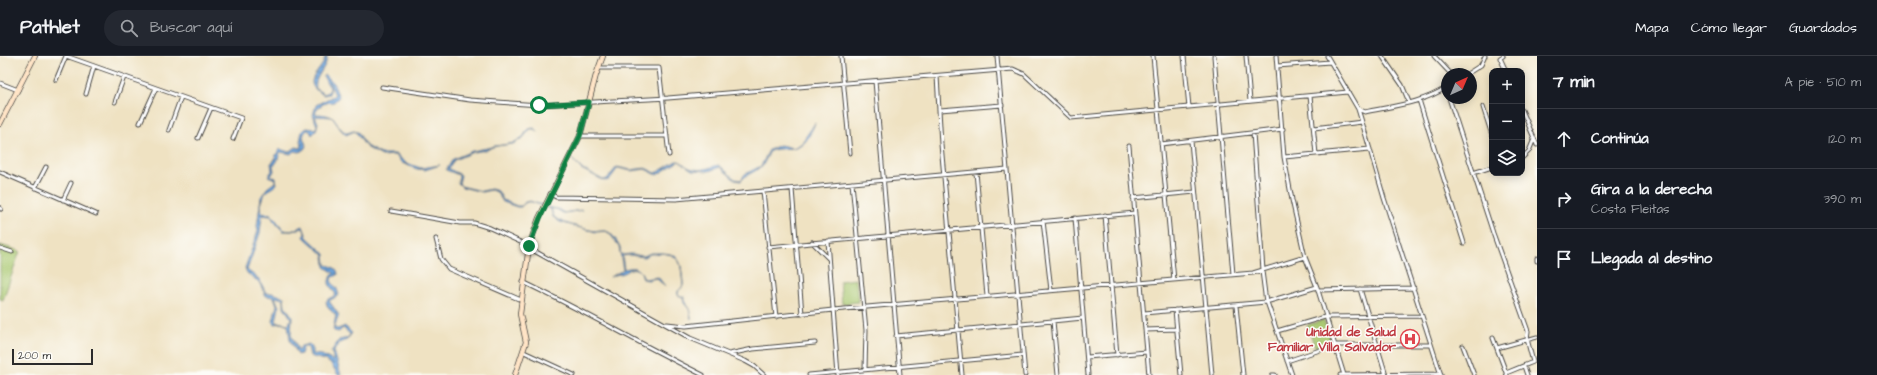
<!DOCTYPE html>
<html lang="es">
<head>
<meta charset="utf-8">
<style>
	:root { --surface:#171b24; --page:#242831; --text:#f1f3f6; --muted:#9ea1a6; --line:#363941 }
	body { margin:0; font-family:"Architects Daughter",sans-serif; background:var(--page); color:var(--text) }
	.controls { position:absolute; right:12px; top:12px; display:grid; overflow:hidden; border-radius:8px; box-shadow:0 2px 10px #0003 }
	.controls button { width:36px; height:36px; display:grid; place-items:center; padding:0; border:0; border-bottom:1px solid var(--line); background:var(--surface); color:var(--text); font:20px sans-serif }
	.compass { position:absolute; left:1441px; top:12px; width:36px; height:36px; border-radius:50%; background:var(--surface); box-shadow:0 2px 10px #0003; rotate:44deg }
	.scale { position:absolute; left:12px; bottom:10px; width:81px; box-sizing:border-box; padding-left:4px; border:2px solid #2b2b2b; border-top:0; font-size:11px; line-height:14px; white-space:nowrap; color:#2b2b2b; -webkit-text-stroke:3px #fdfcf7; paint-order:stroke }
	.stop { position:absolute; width:12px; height:12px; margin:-9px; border:3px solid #0b8043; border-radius:50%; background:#fff }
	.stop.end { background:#0b8043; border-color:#fff; box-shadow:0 1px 4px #0008 }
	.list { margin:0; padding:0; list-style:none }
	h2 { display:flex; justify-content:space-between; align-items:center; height:52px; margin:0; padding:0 16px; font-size:17px }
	h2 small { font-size:13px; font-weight:400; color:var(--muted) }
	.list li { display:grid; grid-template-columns:26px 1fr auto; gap:12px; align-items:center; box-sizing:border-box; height:60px; padding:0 16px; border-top:1px solid var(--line) }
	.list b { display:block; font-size:15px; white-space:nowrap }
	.list p { margin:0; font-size:13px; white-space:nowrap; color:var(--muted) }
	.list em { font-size:13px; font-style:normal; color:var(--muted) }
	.icon { flex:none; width:22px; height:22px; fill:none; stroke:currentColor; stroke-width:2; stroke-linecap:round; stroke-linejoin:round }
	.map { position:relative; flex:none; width:1537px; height:319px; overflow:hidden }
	header { display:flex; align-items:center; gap:24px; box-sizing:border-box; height:56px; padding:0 20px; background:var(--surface); border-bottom:1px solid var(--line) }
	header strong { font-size:19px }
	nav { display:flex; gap:22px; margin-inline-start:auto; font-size:14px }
	.search { width:280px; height:36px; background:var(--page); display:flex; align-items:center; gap:10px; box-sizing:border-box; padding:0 14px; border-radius:22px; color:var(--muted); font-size:15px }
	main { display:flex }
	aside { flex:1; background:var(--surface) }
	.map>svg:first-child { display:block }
</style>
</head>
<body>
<header>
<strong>Pathlet</strong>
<div class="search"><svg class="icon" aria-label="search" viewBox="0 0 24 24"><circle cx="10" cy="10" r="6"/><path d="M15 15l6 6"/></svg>Buscar aquí</div>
<nav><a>Mapa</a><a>Cómo llegar</a><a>Guardados</a></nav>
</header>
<main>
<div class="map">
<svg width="1537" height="319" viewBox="0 0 1537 319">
	<defs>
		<pattern id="water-rules" width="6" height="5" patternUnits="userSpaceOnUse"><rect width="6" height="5" fill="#6fa5dc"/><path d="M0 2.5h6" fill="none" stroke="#5b87b3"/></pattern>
	</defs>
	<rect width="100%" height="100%" fill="#fdfcf7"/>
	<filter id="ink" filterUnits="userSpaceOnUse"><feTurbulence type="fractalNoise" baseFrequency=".025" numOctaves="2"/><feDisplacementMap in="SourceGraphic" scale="8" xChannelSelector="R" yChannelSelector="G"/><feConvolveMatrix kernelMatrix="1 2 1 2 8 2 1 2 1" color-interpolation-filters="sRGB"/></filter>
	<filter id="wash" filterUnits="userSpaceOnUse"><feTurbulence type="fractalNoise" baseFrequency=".012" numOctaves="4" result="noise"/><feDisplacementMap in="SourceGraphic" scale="16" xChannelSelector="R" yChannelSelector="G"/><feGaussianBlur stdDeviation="0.9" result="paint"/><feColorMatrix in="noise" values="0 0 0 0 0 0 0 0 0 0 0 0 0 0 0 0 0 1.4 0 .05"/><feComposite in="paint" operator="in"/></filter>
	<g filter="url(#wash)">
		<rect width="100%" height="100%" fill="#efe2c2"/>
		<path fill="#a8c76f" stroke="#6a794d" d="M0,189L20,195L3,244L0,243Z
			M856,223L858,246L842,248L840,225Z
			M1324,264L1331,286L1315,291L1307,269Z"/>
		<path fill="url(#water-rules)" stroke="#4d6884" fill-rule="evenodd" d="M325,0H327C328,12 313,20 316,33L324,38L329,35L330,32L323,20L325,19L333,27L339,41L334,46C325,46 318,49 315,58C343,58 332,70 347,77L353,75L358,76L366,90L381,98H395L406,107L421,112L440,109L425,114L417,113L402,107L395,99L382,100L366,91L355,75L346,79L341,74L332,61L315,60L318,67L316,75L312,79L310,75L307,74C300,80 305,85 307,91L300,96L294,95L291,98L280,96L277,106L273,109L274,115L271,120L276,122L277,128L265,137L261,149L262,157L271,158L284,174L291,175L303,170L307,181L325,198L326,209C332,210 338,212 338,219L333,221L331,225L337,233L339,239L329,245L339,259L334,272L338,273L345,270L352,277L347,284L339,287L334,295L341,319H338C328,302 328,306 310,300L308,291H303L301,298L298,299L290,284L288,269L284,267L275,268L273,265L277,249L274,241L266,240L259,226L247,217L245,212L258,175L257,170L261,141L267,132L275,126V123L268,120L272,115L271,107L274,105L276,99L280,93L289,96L296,91L301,92L302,90L300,85L302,75L307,72L315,73L317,70L313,59L316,49L335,39L328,23L331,32L329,38L324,39C296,25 326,14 325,0ZM262,159L271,160L274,165L283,175H292L303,172L305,176L304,181L324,199L325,211L334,217L329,224V228L336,239L328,243L326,246L328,252L336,259L333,273L334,275L339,276L343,272L350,278L348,282L339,284L331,296L333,300V305L322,299L312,298V291L309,288L301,290L299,295L291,279L292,260L285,250L284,241L272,237H266L259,223L247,214L260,177ZM275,241L284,243V251L291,262L289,268L276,266L279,251Z
			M815,67C814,71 811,75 810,78C800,99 787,89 770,95L762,111L746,120L741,125L735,124L720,111L709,115L692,114L679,105L657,119L645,113L632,115L618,112L609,124L605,125L581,113L571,102L582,113L603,124L607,123L617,111L631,114L645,112L656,117L676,105C683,105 684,110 690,112C702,116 709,111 719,109L735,123L741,124L745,118L761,110L769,94L780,89L793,92L801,88Z
			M534,72L539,76L534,73H530L523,82L513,88L494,90L487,94L473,96L454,104L449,113L461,119L459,127L461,130L482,135L491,133L498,135L503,144L517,150H522L525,146C533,145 534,147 543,149L542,150L530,145L525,147L521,151H517L503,146L497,136L491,134L482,136L462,131L458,127L459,119L446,114L453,103L472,95L513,87L523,81L528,73Z
			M546,151L558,153L564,157L582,154L563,157L556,153H551L554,161C561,167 586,174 596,175C601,176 606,173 611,178C614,181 618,186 620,191C621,194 619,196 622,199C625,199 628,198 631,198C635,198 639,200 643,200C646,200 648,197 652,197C672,197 680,196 682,219C683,227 685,230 678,235V239L684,241C685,250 691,252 691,263L690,254L684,247L683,241L678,239V235L683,230L681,210L679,205L672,199L662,197L650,198L644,201L630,199L622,200L624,213C634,211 640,210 644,223L658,221L665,230L656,222L648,224L643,223L641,216C633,210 631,213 623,217C619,219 614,218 610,221L623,214L619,190L610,178L606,175L596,176L560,166L553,161L551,154Z"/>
	</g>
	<g filter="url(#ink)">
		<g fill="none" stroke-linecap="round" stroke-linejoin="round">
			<defs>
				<path id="street" d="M66,0L241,62L233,83
					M841,0L850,97
					M997,0L1025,319
					M1153,0L1174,224
					M1184,0L1189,51
					M1214,0L1233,218
					M1246,0L1250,45
					M1276,0L1284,101L1292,144L1305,201L1317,231L1344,319
					M1327,0L1358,53L1362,66L1384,142L1441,319
					M1382,0L1402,29L1409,46
					M1434,0L1451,18
					M1503,0L1500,2L1506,15
					M1277,10L1330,6
					M599,12H659L669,99
					M1467,18L1481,9L1485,0
					M937,20L941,88L962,319
					M56,24L66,0
					M875,25L900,319
					M0,27L18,34
					M382,31L470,44L539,49L668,42L1013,13L1024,18L1071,62L1348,36
					M86,38L94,10
					M1310,40L1316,98
					M1449,42L1493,177L1528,275L1527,283L1533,306L1506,317
					M1419,44L1464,187
					M115,46L124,21
					M1483,51L1492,79
					M1358,53L1365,56C1393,50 1423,47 1447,31
					M940,54L1002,49
					M1522,54L1537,89
					M140,67L156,32
					M1314,72L1362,66
					M169,74L181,41
					M1253,77L1263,214
					M580,80H667
					M198,82L211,52
					M1191,85L1212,319
					M1161,88L1283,73
					M1129,90L1149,319
					M1284,101L1370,93
					M1522,102L1529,95L1534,83
					M0,116L96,158
					M976,116L987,240
					M1473,117L1492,111
					M852,127L866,274L865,313
					M35,132L46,111
					M792,133L802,258
					M763,135L776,261
					M550,138L556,141L676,143L1007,113
					M1133,142L1195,136
					M63,144L71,127
					M0,152L1,153
					M391,155L460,167H474L490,172L529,190
					M1105,159L1117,299
					M1075,162L1088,319
					M1043,165L1051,234
					M436,183L441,203L449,213L521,244
					M828,185L838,319
					M812,186L829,203
					M768,191L1135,157
					M0,192L12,196
					M529,192L690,282L745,305L754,310L764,319
					M1537,202V205
					M1262,215L1266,246
					M523,226C584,255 642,289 703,319
					M1360,233L1386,319
					M1318,234L1414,232
					M1267,246L1292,319
					M1236,250L1243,319
					M1175,254L1181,319
					M1144,257L1266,246L1317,231
					M1053,265L1058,319
					M667,268L686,270L833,254L1253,217L1305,201
					M1145,274L1177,273
					M1277,275L1325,261L1422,260
					M896,280L1083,262
					M1493,282L1507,319
					M1463,290L1474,319
					M1497,292L1537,281
					M524,296L574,319
					M729,298L753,293L815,287
					M1087,301L1147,296
					M1287,305L1335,289H1431
					M1524,310L1527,319
					M809,319L1023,299
					M1272,319H1275
					M1340,319L1441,318"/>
				<path id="secondary" d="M0,68L35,0
					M515,319L526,286L520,258L529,190L539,162L580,80L596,19L603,0"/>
			</defs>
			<use href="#street" stroke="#484642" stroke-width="5"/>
			<use href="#secondary" stroke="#484642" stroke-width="6"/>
			<use href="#street" stroke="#fff" stroke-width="3"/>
			<use href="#secondary" stroke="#ffe4c6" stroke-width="4.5"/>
		</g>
	</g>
	<g fill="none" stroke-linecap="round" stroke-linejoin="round" filter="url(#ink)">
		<path stroke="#0b8043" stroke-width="5" d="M529,190L540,162L580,80L589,46L539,49"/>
	</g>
	<defs>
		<symbol id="hospital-ring" viewBox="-11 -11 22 22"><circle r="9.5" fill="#fdfcf7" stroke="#e0444e" stroke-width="1.5"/><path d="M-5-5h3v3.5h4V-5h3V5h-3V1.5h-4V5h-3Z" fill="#e0444e"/></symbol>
	</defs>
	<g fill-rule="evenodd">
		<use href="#hospital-ring" x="1399" y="272" width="22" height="22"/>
	</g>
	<g text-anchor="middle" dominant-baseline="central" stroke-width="3" stroke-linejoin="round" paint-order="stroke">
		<g font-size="13" font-weight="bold" fill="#be3a42" stroke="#fdfcf7" text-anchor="end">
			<text x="1396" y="276">Unidad de Salud<tspan x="1396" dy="15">Familiar Villa Salvador</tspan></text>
		</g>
	</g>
</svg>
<div class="controls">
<button>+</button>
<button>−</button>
<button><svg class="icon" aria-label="layers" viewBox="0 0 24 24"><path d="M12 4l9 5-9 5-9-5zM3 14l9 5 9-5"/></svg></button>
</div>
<svg class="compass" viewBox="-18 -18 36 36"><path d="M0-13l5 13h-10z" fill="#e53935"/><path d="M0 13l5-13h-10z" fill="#9ea1a6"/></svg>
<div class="scale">200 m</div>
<div class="stop" style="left:539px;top:49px"></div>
<div class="stop end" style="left:529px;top:190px"></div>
</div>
<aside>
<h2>7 min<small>A pie · 510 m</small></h2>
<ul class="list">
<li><svg class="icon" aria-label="ahead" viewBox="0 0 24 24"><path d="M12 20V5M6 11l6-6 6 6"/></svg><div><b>Continúa</b></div><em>120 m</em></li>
<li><svg class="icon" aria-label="right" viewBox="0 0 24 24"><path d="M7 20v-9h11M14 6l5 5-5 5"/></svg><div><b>Gira a la derecha</b><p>Costa Fleitas</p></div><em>390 m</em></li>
<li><svg class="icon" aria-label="arrive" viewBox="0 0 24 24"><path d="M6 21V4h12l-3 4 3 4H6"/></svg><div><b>Llegada al destino</b></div></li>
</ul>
</aside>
</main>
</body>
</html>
